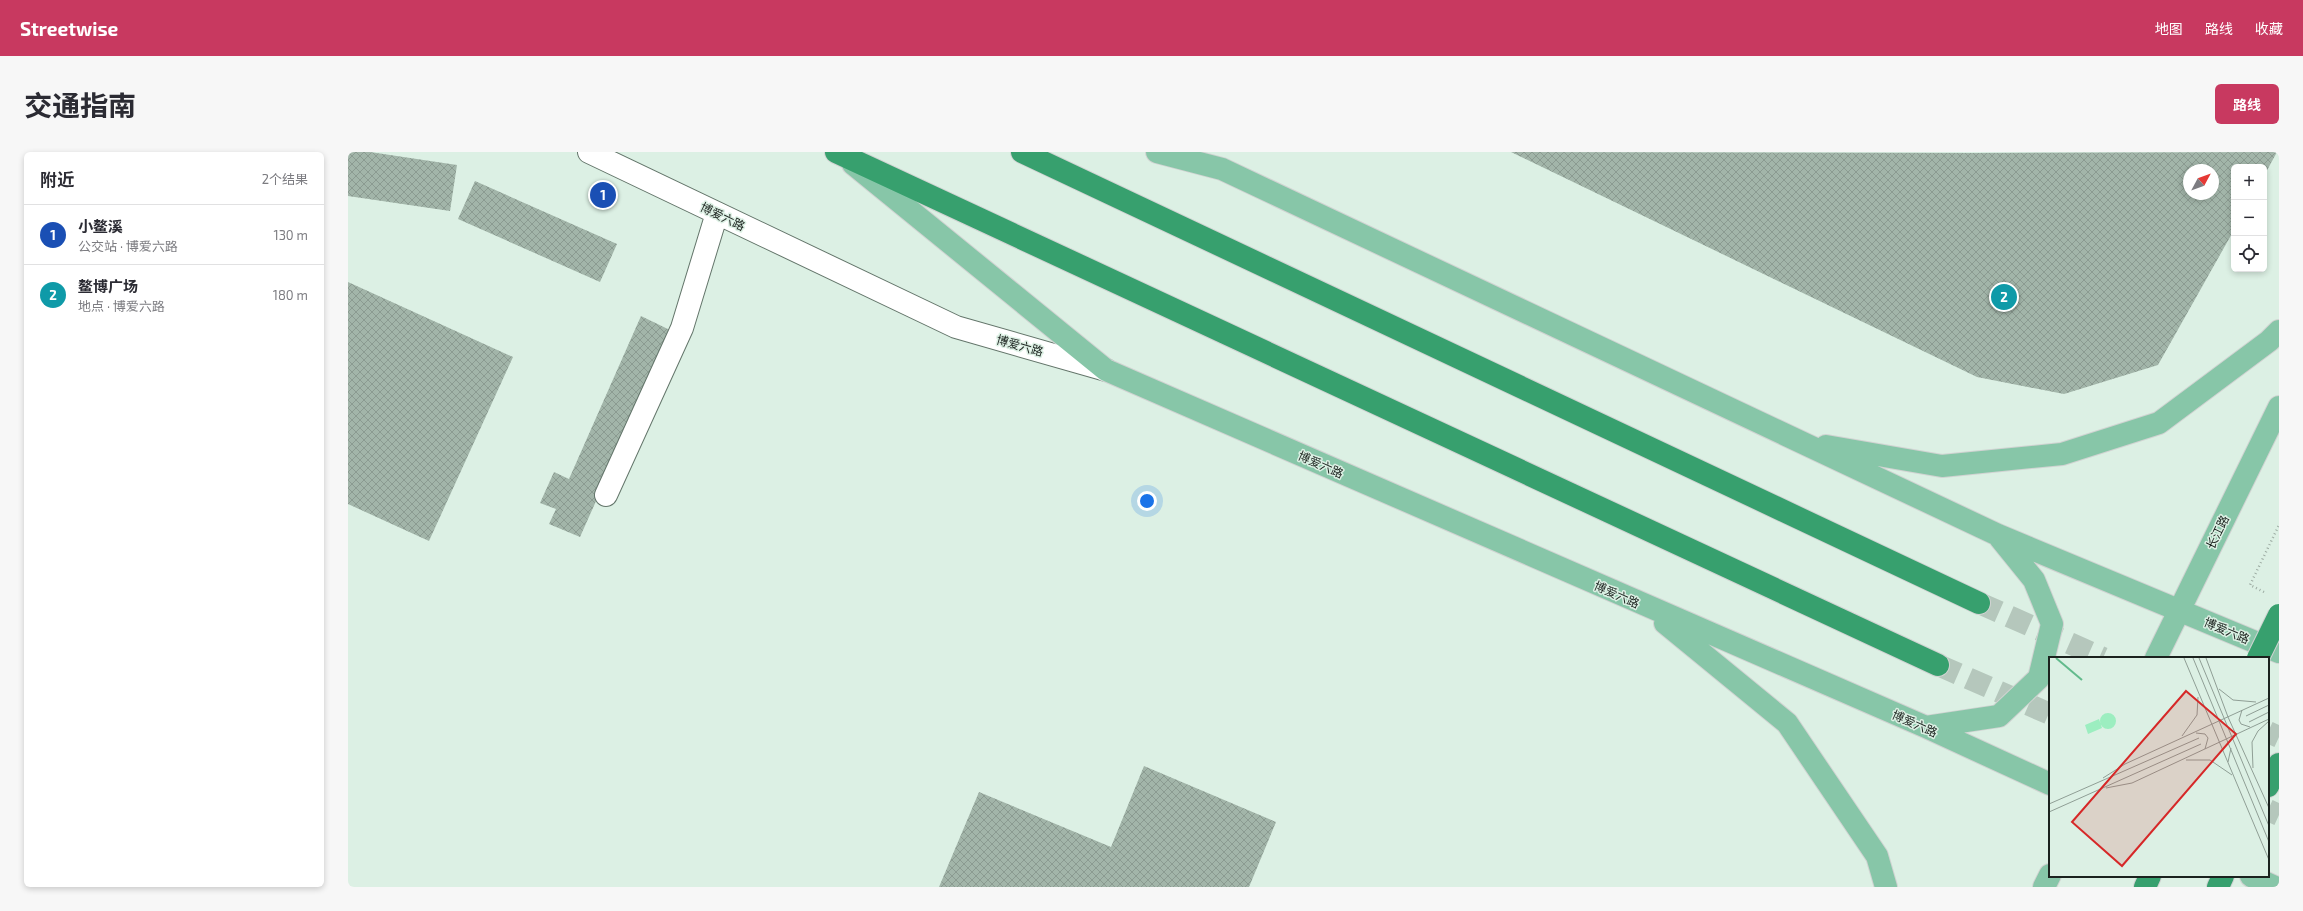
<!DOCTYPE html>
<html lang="zh">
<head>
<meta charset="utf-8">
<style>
	:root { --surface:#fff; --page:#f7f7f7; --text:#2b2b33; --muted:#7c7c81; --line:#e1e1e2; --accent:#c83960 }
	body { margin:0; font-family:"Exo 2","Noto Sans SC",sans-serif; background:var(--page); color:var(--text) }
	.controls { position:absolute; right:12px; top:12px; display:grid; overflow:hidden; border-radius:6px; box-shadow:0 2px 6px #0003 }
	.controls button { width:36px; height:36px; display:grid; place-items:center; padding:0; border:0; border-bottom:1px solid var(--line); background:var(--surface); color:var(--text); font:20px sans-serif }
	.compass { position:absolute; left:1835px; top:12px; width:36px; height:36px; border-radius:50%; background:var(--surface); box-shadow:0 2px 6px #0003; rotate:49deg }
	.you { position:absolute; left:799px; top:349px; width:14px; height:14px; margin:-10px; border:3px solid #fff; border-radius:50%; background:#1a73e8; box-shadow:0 0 0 6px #1a73e833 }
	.badge { display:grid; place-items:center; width:26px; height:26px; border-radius:50%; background:var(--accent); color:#fff; font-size:13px; font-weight:700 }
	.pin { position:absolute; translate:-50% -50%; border:2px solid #fff; box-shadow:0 1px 4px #0006 }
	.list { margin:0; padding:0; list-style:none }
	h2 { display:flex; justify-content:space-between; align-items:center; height:52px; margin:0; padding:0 16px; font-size:17px }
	h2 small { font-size:13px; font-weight:400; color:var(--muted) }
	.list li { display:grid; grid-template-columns:26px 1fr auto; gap:12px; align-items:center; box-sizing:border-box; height:60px; padding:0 16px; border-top:1px solid var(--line) }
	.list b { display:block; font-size:15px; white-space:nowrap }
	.list p { margin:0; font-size:13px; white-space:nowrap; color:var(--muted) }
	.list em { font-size:13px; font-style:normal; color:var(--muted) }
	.icon { flex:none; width:22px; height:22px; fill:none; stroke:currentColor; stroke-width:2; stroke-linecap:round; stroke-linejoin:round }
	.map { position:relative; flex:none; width:1931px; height:735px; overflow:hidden; border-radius:6px }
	header { display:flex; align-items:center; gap:24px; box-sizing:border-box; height:56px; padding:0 20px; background:var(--accent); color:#fff }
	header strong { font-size:19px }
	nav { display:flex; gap:22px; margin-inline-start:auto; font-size:14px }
	.intro { display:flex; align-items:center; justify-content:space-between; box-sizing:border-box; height:96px; padding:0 24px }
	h1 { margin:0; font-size:28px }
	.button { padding:10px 18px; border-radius:6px; background:var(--accent); color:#fff; font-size:14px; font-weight:700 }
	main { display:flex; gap:24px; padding:0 24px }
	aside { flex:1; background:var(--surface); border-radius:6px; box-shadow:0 2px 6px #0003 }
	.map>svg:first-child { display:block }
</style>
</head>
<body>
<header>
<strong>Streetwise</strong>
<nav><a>地图</a><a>路线</a><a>收藏</a></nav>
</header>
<div class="intro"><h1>交通指南</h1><a class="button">路线</a></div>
<main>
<aside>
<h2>附近<small>2个结果</small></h2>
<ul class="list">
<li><span class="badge" style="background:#1a4fb4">1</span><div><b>小鳌溪</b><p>公交站 · 博爱六路</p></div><em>130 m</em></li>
<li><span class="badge" style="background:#0f9aa8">2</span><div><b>鳌博广场</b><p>地点 · 博爱六路</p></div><em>180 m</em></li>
</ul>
</aside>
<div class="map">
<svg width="1931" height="735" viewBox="0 0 1931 735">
	<defs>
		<pattern id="building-cross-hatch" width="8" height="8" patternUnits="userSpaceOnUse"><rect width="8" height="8" fill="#a2b5a9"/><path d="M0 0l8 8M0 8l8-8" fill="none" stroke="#8b9b91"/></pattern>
	</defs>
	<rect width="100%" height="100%" fill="#dcf0e4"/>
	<path fill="url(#building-cross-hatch)" fill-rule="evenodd" d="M0,0H22L109,13L102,59L0,44Z
		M1163,0L1626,1L1929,0L1916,24V15H1886V78L1810,213L1716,242L1629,225ZM1841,18H1865V42H1841Z
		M127,29L269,92L252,130L110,67Z
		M0,130L165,205L81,389L0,352Z
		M293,164L324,179L232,385L201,372L208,357L192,351L206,320L221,327Z
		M796,614L928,670L901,735H591L631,640L763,695Z"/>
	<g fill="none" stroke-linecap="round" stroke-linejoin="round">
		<path stroke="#b5c7bc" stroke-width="22" stroke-dasharray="22 11" stroke-linecap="butt" d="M1631,451L1755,506
			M1590,513L1702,562
			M1920,580L1931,585
			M1920,658L1931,663"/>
		<defs>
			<path id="minor" d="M241,0L608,175L758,218
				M258,343L334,176L369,61"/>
			<path id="major" d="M809,0L874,17L1650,383L1931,500
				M505,12L758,218L1578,575L1702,632
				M1478,294L1594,314L1714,302L1811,271L1921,189L1931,179
				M1317,471L1439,571L1529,704L1538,735
				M1808,506L1931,255
				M1578,575L1651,564L1691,526L1704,472L1686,428L1652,386
				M1903,724L1927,735
				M1696,735L1702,723"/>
			<path id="highway" d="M488,0L1590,513
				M674,0L1631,451
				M1920,634L1931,612
				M1797,735L1802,724
				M1870,735L1875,724"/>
		</defs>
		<use href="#minor" stroke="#63756a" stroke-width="24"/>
		<use href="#major" stroke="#d1d3d2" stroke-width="24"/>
		<use href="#highway" stroke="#d1d3d2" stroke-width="24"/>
		<path stroke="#9caba2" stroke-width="2.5" stroke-dasharray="1 3" stroke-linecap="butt" d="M1916,440L1902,433L1931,373"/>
		<use href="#minor" stroke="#fff" stroke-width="22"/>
		<use href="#major" stroke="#87c6a8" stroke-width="22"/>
		<use href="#highway" stroke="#37a06e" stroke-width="22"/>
		<defs>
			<path id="highway-bridge" d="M1910,506L1931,463"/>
		</defs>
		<use href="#highway-bridge" stroke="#d1d3d2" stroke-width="24" stroke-linecap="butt"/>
		<use href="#highway-bridge" stroke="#37a06e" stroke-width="22"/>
	</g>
	<g text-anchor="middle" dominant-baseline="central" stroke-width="3" stroke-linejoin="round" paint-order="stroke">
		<g font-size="12" fill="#1b221e" stroke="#dcf0e4">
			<text transform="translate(375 64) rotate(26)">博爱六路</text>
			<text transform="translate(672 193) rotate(16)">博爱六路</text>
			<text transform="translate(973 312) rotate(24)">博爱六路</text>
			<text transform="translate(1869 380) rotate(-64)">长江路</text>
			<text transform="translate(1269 442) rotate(24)">博爱六路</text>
			<text transform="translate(1879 478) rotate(23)">博爱六路</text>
			<text transform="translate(1567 571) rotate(24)">博爱六路</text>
		</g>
	</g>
	<g transform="translate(1701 505)">
		<rect width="220" height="220" fill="#dcf0e4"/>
		<path d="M51 64a8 8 0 1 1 16 0a8 8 0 1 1-16 0ZM50,62L53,71L39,77L36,68Z" fill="#9ceec0"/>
		<path fill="none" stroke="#62ba8c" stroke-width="2" d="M7,1L33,23"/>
		<path fill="none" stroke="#8f9e95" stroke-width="1" d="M135,1L220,203M144,1L220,185M150,1L220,169M157,1L179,60L220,151M170,32L184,43L207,45M193,53L190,63L192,67L201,70M197,59L220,48M200,65L220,55M147,76L156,77L159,81L156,92M133,79L148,58L149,40M137,103H161L183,118M179,105L182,91M204,111L203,85L209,74L220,64M54,121L76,107L220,41M57,131L83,126L220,62M0,147L150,81M0,155L152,87"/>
		<path fill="#d62828" fill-opacity="0.15" stroke="#d62828" stroke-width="2" d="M137,34L187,77L73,209L23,165Z"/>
		<rect width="220" height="220" fill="none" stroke="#1b221e" stroke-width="2"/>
	</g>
</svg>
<div class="controls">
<button>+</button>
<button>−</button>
<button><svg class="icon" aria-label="locate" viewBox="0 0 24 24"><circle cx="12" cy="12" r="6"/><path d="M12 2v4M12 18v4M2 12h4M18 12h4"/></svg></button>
</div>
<svg class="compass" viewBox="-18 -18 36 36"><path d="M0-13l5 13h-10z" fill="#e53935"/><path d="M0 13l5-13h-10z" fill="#7c7c81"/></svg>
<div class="you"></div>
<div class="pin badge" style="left:255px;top:43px;background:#1a4fb4">1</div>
<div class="pin badge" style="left:1656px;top:145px;background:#0f9aa8">2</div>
</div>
</main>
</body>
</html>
